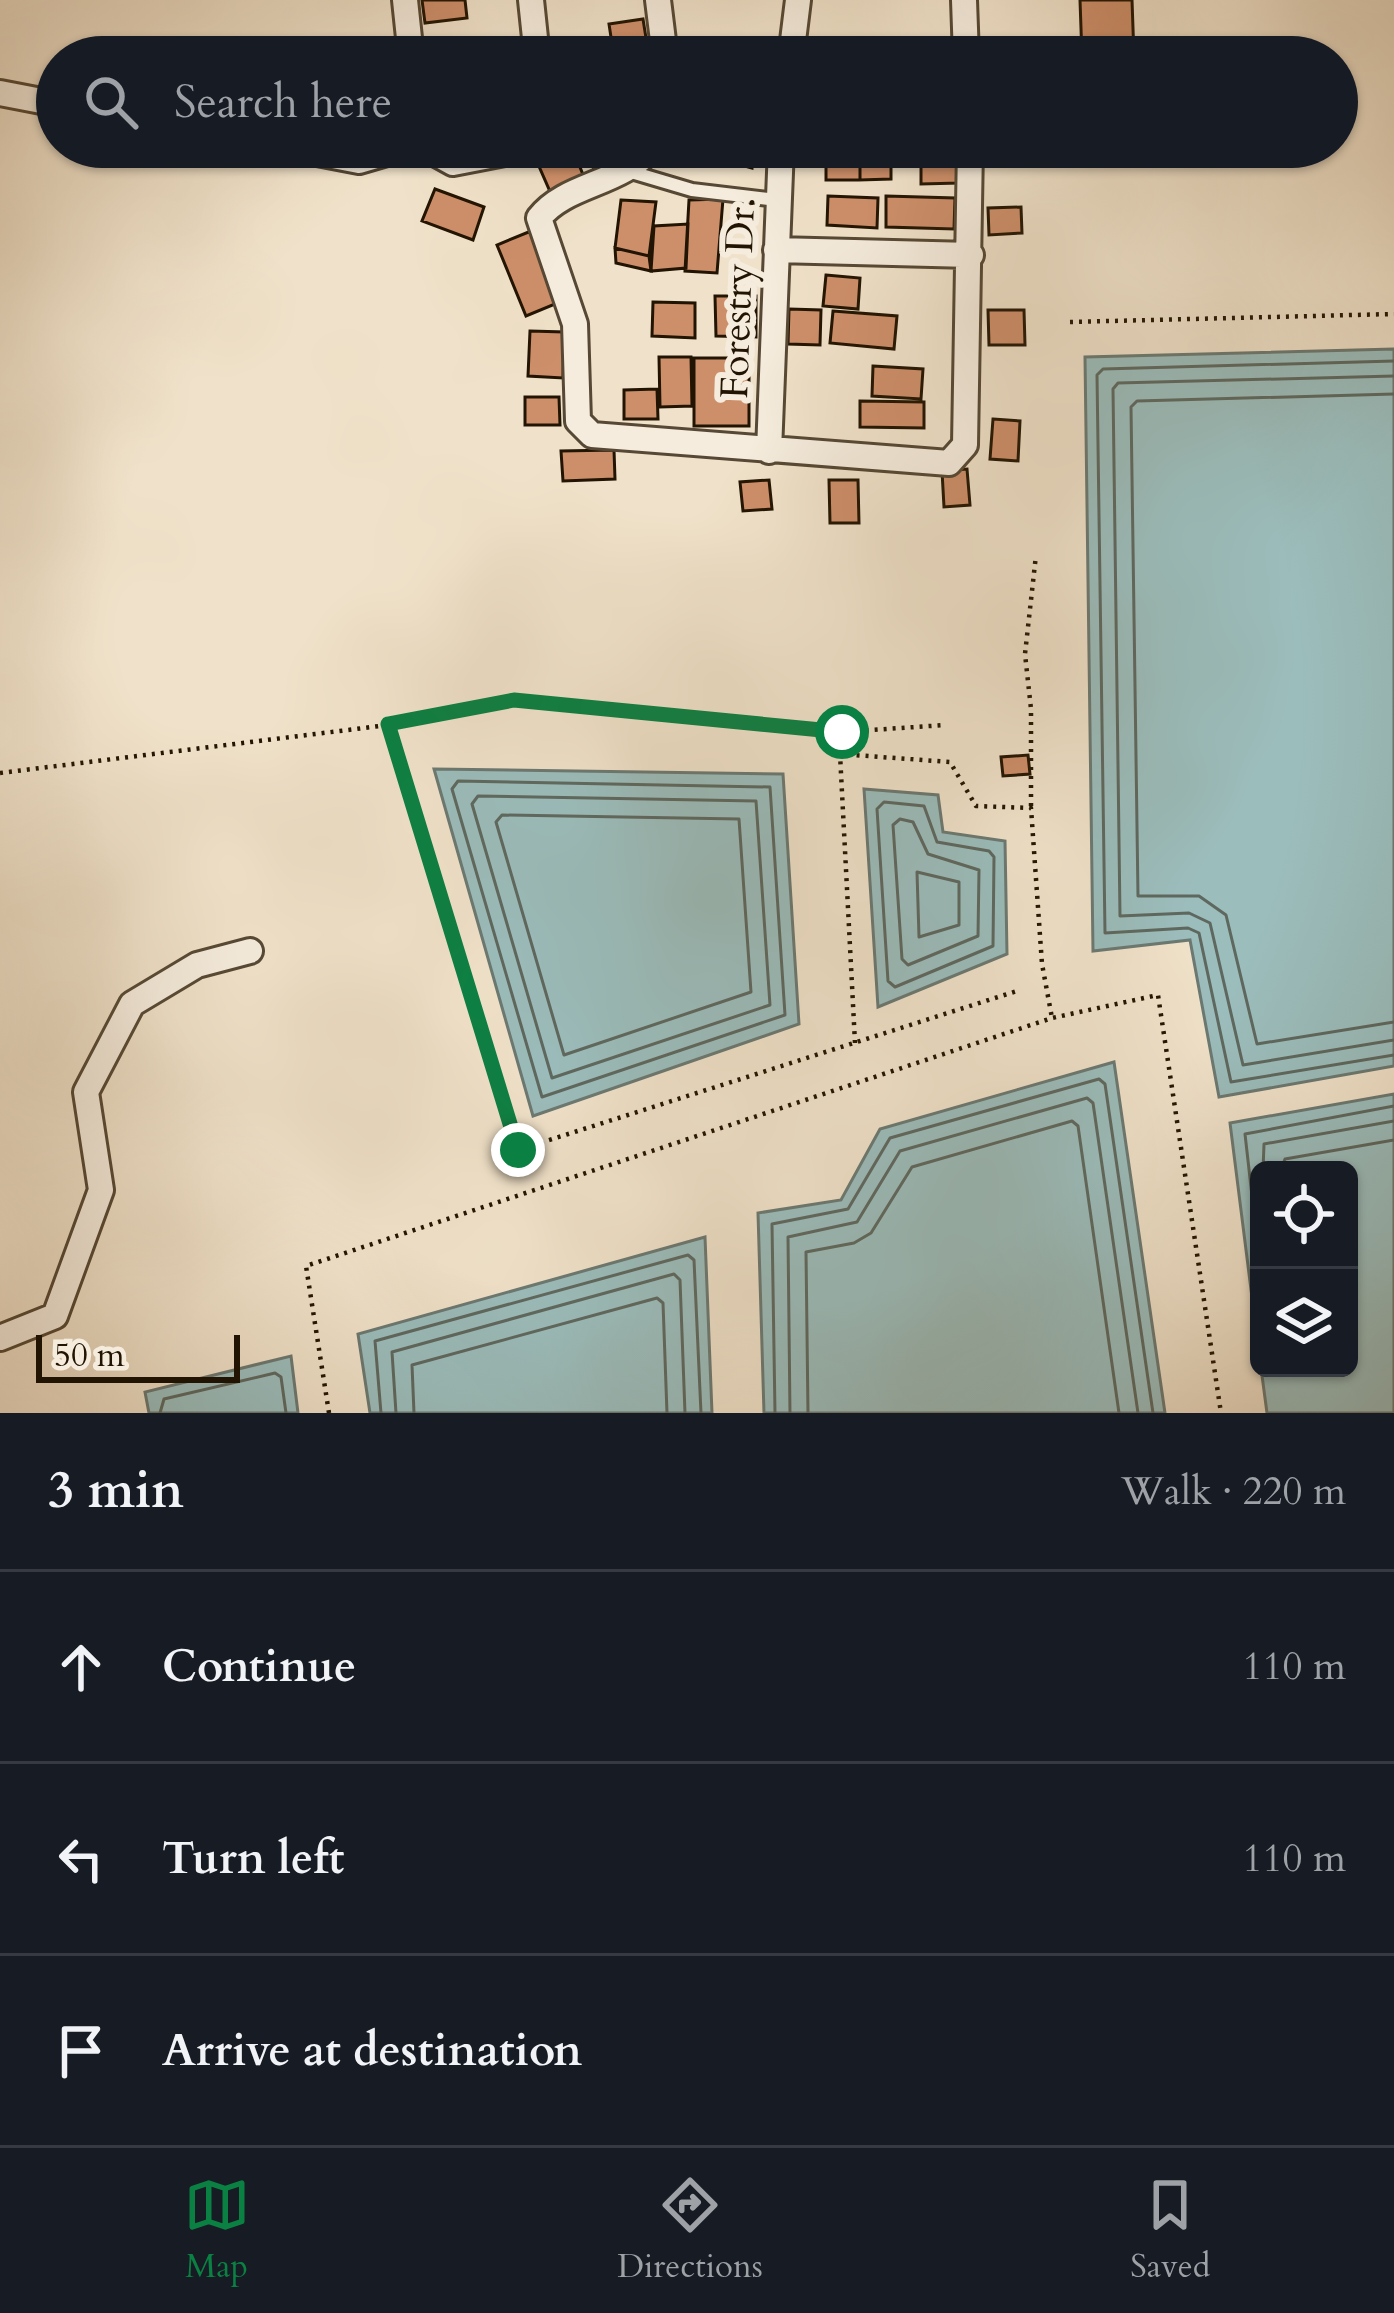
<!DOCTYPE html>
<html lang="en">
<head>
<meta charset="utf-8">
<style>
	:root { --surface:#171b24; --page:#20242c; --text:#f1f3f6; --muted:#9ea1a6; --line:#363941; --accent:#0b8043 }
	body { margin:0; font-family:Cardo,serif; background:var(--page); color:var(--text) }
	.controls { position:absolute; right:36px; bottom:36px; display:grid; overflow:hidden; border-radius:18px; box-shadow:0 3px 9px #0004 }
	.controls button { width:108px; height:108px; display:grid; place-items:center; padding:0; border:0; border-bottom:3px solid var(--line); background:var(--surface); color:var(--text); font:60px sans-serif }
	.scale { position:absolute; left:36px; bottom:30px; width:204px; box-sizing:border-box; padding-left:12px; border:6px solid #221402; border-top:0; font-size:33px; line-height:42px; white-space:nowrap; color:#221402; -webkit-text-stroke:9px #f5ecdd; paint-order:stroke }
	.stop { position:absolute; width:36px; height:36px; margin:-27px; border:9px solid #0b8043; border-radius:50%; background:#fff }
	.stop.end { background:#0b8043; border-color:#fff; box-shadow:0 3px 12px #0008 }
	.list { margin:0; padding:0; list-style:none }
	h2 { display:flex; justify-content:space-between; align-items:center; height:156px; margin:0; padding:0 48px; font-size:51px }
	h2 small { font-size:39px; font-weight:400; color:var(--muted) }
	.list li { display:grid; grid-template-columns:78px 1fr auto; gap:36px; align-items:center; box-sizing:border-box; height:192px; padding:0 48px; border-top:3px solid var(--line) }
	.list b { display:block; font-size:45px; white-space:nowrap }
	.list em { font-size:39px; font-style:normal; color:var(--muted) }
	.icon { flex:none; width:66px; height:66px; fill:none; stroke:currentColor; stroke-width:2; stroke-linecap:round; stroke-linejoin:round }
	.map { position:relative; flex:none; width:1394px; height:1413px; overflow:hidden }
	.search { position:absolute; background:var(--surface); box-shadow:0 3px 9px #0004; left:36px; right:36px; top:36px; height:132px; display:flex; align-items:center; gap:30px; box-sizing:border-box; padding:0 42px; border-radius:66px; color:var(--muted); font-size:45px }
	.sheet { height:732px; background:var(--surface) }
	nav { display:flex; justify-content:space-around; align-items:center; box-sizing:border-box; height:168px; border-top:3px solid var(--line); background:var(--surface); font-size:33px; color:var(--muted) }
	nav a { display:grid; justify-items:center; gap:6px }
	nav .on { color:var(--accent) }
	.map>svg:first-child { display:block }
</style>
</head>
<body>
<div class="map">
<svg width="1394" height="1413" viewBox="0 0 1394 1413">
	<rect width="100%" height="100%" fill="#f0e2ca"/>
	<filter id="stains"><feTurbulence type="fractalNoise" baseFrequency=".00167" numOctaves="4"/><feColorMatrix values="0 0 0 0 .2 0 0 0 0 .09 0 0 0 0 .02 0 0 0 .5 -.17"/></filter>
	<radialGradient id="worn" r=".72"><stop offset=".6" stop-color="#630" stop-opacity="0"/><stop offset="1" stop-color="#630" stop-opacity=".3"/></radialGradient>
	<path fill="#9bbdbc" stroke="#6b7972" stroke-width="3" d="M1394,349V1066L1219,1097L1190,940L1093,951L1085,357Z
		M434,769L783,774L799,1024L533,1116Z
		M864,789L938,795L943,832L1005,841L1007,954L878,1007Z
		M1114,1062L1165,1413H764L758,1213L841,1200L880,1129Z
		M1394,1094V1413H1267L1261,1368H1349V1170H1259V1353L1230,1123Z
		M705,1237L712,1413H370L358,1334Z
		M291,1356L298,1413H149L145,1392Z"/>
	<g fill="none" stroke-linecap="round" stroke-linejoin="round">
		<path stroke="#5e685f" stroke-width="3" d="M1394,361L1103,369L1097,375L1105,933L1188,928L1199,933L1231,1082L1394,1055
			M1394,376L1118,383L1113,389L1120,916L1189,913L1210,923L1243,1065L1394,1040
			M1394,394L1137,401L1131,407L1138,896H1199L1226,915L1257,1044L1394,1022
			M458,781L770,787L785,1015L542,1097L452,789Z
			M478,796L756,801L770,1005L552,1078L472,804Z
			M884,802L924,806L937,842L989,851L994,857L993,946L895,987L888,981L877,809Z
			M502,815L739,819L751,992L564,1055L496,822Z
			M900,819L913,822L928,854L979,870L978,936L908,965L902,959L893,825Z
			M917,872L959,882V925L919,937Z
			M1263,1170L1264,1144L1394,1121
			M1281,1170L1285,1159L1394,1140
			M1259,1258L1245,1134L1394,1106
			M160,1413L164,1399L275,1373L281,1377L286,1413
			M381,1413L375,1341L688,1255L694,1260L701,1413
			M396,1413L392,1352L674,1274L680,1280L685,1413
			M414,1413L412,1365L657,1298L663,1303L667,1413
			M775,1413L772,1224L848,1209L890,1138L1099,1079L1105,1084L1153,1413
			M790,1413L788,1237L857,1222L900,1151L1087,1098L1093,1103L1138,1413
			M808,1413L806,1252L854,1243L871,1233L912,1167L1072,1121L1078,1126L1119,1413"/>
	</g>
	<path fill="#cd8f6a" stroke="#221402" stroke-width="3" d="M422,0H465L467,18L425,23Z
		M1080,0H1132L1134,57H1082Z
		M643,19L649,57H614L609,24Z
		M584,147H618L622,157L594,169Z
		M678,147H716L715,158H678Z
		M716,147H753L752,168L715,158Z
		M826,147H860V180H826Z
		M860,147H891V179L860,180Z
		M573,150L586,182L552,196L538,164Z
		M958,150L959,183L921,184V151Z
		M435,189L484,207L473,240L422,221Z
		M828,196L878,198L877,228L827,225Z
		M886,196L955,198L954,229L886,227Z
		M723,199L717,273L685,271L689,200Z
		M621,200L656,202L649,256L615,248Z
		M1021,207L1022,233L989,235L988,208Z
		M688,224L686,268L651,271L654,226Z
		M531,231L560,302L526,316L497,245Z
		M615,248L649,256L651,271L616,263Z
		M826,275L860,278L858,309L823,306Z
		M715,296H756V337L716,336Z
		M653,302L695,303V338L652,336Z
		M789,309L821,310L820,345L788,344Z
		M988,310H1024L1025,345H989Z
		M833,311L897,316L894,349L830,343Z
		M530,331L564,332L563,378L528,376Z
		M659,357H691L692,406L660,407Z
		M694,358H749V426H694Z
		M873,366L923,369L921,399L872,396Z
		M657,389L658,419H624V390Z
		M525,397H559L560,425H525Z
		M860,401L924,402V428L860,427Z
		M993,419L1020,421L1018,461L990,459Z
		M614,450L615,479L563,481L561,451Z
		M967,469L970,505L944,507L942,471Z
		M769,480L772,509L743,511L740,482Z
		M829,480H858L859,523H830Z
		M1028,755L1030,774L1003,776L1001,757Z"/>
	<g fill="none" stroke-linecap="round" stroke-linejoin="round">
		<defs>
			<path id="service" d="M628,171L692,190L777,200"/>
			<path id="minor" d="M405,0L411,57
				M531,0L537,57
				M658,0L665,57
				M964,0L966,57
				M791,57L798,0
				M0,93L57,104
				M286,147L359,161L407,147
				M424,147L453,163L536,147
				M652,147C623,185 566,183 539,218L575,324L578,421L592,435L949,463L965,445L970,147
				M776,250L971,255
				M769,451L781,147
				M0,1338L55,1316L101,1190L86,1092L132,1004L197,965L250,951"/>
		</defs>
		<use href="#service" stroke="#564834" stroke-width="18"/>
		<use href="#minor" stroke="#564834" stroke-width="30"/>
		<path stroke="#221402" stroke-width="4.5" stroke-dasharray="3 6" stroke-linecap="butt" d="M1070,322L1394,314
			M388,725L518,1150L1020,990
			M0,773L388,725L514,699L842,732L945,725
			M1031,806V709L1025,654L1036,555
			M855,1043L840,754L950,762L976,806L1031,808L1042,964L1052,1018
			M329,1413L306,1266L1052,1018L1158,995L1221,1413"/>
		<use href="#service" stroke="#f5ecdd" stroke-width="12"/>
		<use href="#minor" stroke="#f5ecdd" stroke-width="24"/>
	</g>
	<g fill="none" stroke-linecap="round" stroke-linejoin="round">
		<path stroke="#0b8043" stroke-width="15" d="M518,1150L388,724L514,700L842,732"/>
	</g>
	<g text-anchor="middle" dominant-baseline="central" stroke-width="12" stroke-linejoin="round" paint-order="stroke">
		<g font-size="39" fill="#221402" stroke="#f5ecdd">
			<text transform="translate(738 298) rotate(-88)">Forestry Dr.</text>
		</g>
	</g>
	<rect width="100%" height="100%" filter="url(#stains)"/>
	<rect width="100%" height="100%" fill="url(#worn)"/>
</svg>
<div class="controls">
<button><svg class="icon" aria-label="locate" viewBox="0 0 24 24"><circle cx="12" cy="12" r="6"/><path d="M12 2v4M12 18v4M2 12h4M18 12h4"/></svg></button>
<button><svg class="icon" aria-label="layers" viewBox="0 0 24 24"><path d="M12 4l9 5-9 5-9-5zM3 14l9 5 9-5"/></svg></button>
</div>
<div class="scale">50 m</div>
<div class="stop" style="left:842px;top:732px"></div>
<div class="stop end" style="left:518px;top:1150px"></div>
<div class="search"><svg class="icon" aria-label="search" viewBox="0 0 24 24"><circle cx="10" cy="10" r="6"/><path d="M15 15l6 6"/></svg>Search here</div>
</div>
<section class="sheet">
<h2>3 min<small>Walk · 220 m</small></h2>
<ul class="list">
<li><svg class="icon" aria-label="ahead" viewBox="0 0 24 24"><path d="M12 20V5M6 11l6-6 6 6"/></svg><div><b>Continue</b></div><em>110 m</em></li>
<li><svg class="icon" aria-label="left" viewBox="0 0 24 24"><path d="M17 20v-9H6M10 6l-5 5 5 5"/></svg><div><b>Turn left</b></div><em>110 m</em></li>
<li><svg class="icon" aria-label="arrive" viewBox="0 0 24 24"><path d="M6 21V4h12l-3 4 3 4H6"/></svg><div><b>Arrive at destination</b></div></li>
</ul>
</section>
<nav>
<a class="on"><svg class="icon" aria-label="map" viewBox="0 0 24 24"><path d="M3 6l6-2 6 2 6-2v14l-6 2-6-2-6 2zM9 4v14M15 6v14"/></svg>Map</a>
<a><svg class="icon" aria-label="directions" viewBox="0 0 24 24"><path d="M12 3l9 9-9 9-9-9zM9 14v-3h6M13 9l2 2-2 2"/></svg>Directions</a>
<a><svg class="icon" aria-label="saved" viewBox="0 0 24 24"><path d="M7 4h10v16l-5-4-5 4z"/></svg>Saved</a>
</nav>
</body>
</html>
